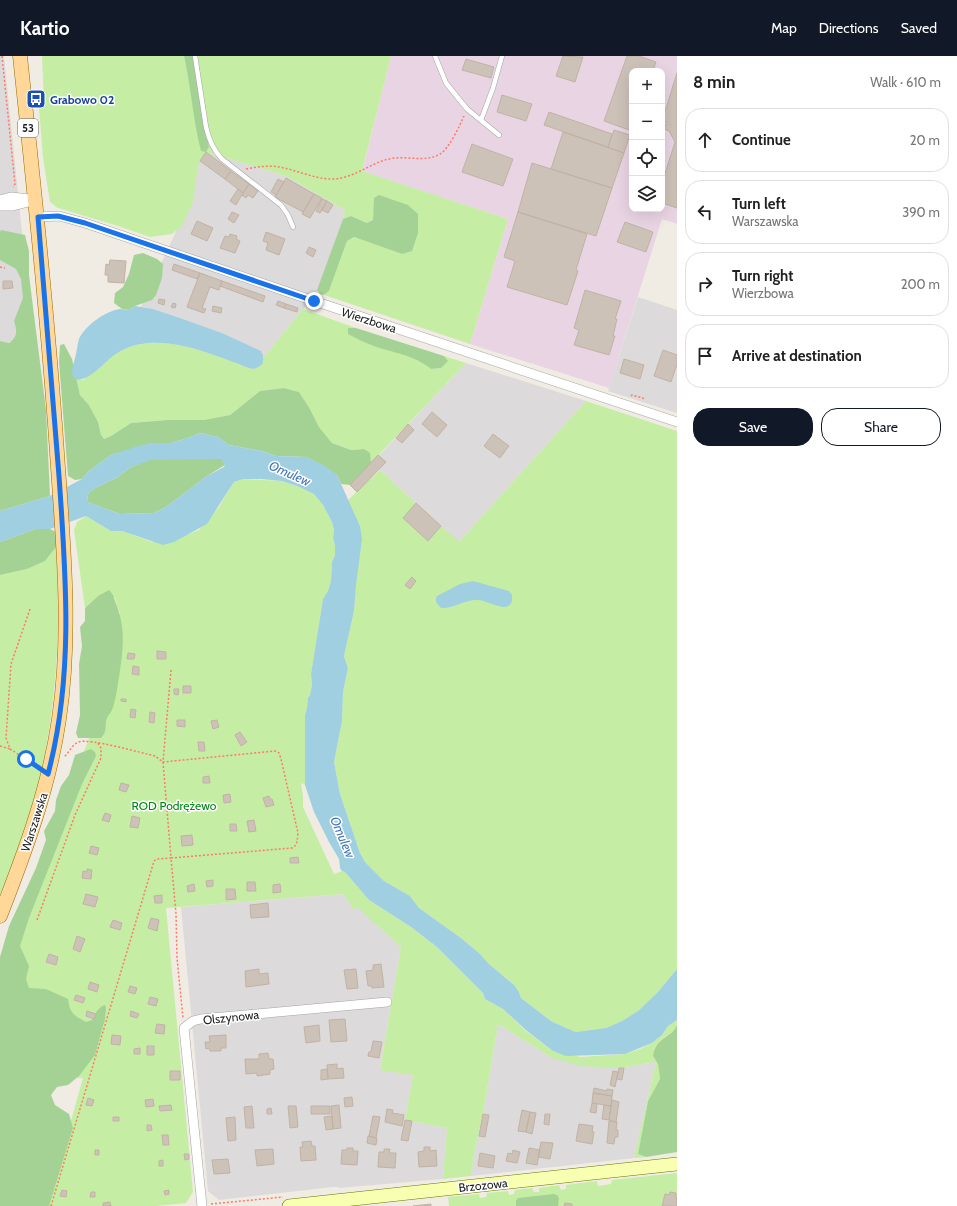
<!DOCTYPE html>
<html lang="en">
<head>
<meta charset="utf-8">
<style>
	:root { --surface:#fff; --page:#f2f2f2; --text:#222; --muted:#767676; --line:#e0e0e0; --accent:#111827 }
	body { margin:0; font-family:Cabin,sans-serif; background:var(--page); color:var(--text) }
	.controls { position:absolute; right:12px; top:12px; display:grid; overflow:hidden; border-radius:8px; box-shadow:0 4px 16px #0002 }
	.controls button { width:36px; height:36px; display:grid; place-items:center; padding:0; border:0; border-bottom:1px solid var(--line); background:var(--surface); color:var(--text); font:20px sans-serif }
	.stop { position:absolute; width:12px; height:12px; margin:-9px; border:3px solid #1a73e8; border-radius:50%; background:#fff }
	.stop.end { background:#1a73e8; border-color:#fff; box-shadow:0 1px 4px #0008 }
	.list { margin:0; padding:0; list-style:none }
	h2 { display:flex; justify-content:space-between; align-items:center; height:52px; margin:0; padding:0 16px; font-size:17px }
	h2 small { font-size:13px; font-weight:400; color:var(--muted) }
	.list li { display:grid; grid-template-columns:26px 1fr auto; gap:12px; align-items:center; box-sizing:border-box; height:64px; margin:0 8px 8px; padding:0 8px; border:1px solid var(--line); border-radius:16px }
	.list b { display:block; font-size:15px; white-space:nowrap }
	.list p { margin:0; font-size:13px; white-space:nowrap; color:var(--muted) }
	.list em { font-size:13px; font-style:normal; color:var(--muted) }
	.actions { display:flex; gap:8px; padding:12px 16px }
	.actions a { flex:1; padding:9px 0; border:1px solid var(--accent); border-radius:16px; text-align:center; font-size:14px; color:var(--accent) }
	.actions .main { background:var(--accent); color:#fff }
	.icon { flex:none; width:22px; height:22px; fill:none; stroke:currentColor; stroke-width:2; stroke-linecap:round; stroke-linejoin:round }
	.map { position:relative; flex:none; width:677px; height:1150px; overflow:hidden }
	header { display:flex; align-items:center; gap:24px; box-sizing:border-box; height:56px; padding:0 20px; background:var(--accent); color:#fff }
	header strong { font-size:19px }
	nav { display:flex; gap:22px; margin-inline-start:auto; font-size:14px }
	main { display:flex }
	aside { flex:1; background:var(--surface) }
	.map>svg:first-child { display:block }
</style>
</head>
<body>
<header>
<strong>Kartio</strong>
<nav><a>Map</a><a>Directions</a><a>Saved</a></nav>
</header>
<main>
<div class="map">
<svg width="677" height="1150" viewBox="0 0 677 1150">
	<rect width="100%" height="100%" fill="#f0ece3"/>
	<path fill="#dcdada" d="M0,0H4L33,285L0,287Z
		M206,96L286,120L345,154L343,163L317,236L264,301L260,295L222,277L153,253L141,251L191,143L184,121Z
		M638,241L677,254V357L608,335Z
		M466,307L586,345L459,486L428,485L403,462L416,447L372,407Z
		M343,838L355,854L357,850L401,891L380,1013L413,1019L405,1064L447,1072L443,1123L339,1132V1131H333L219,1144L208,1135L181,851Z
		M498,968L552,1002L619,1012L656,1006L634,1102L471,1120L475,1093L483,1058Z"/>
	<path fill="#e9d4e4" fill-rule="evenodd" d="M391,0H677V168L662,163L609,332L470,288L508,163L362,116ZM632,15H662V153H632Z"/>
	<path fill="#c5eea4" d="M42,0H184L206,96L209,91L195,0H391L362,115L508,163L470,288L324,239L329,235L347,185L354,181L402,198L374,153L373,164L367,167L351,160L343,163L345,154L286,120L206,96L198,109L193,146L182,170L172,178L150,181L118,170L58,152L50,146L43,102L39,52L41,46L44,45Z
		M303,253L356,272H348L371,289L404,298L423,306L431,313L441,312L447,305L444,300L466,307L371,407L364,393L351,394L332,387L319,371L310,353L299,336L284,332L260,335L230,359L204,364H167L131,367L111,380L104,383L101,379L98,366L89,349L80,339L77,324H83C94,315 106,303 119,296C155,276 198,293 234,306C240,308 246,312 253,313L264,305V301Z
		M586,345L677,375V913L658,936L638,955L622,965L606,972L576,976L566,972L551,965L521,942L519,936L507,923L489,908L480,898L461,882L419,852L410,840L384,825L365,806L360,797L340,738L334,706L342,665L343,636L348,612L344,600L354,555L360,470L348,444L380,414L416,447L403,462L428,485L441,470L459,486Z
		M243,423L282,425L297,430L314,438L323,449L332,466L334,474L333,482L335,489V499L332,506L331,525L328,535L323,544L311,618L312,629L310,639L308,642L307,652L305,659V729L301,727L303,740V751L334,818L342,815L345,816L369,844L411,871L437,891L483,937L485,943L503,953L526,975L553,995L581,1001L625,998L640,993L652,987L662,979L668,970L677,964C677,977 667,978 660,985C656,989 655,995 653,1000L658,1008L660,1023L648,1045L638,1098L646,1101L634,1102L656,1006L619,1012L582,1010L552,1002L498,968L483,1058L475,1093L471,1120L443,1123L447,1072L405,1064L413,1019L380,1014L401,891L357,851L355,855L343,838L166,852L193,1136L186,1147L156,1150H47L83,1022L0,1020V909L105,642L120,557L116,547L115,541L98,540L85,552L74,474L77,466L86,460L111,475H122L152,486L189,478L199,474L219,451L226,438L234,426Z
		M56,491C62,574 56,658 36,739C27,773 13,806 0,839V519L27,513L45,505Z
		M677,1117V1141L676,1140V1137L670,1136L669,1139L665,1138L662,1150H449L448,1141L479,1138L480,1142L486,1141L487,1137L508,1135L509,1139L514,1138L515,1134L532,1132L534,1136H539V1132L559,1129L561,1134L566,1133V1129L597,1125L598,1130L611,1128L612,1124Z"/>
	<path fill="#a4d294" d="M184,0H195L209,91L206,96L201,95C193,64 191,31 184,0Z
		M379,139L408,149L418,158V177L412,195L402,198L354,181L347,185L329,235L324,239L320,238L317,234L343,163L351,160L367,167L373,164L374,142Z
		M1,174L25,179L29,195V219L46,354L50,440L0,455V285L9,287C18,281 17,274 14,265L23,242L21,223L16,213L0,204V176Z
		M143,197L157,203L163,208L162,222L156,239L152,244L135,250L129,254L122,253L114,247L115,237L123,231L129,218L134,199Z
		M348,272H356L444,300L448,305L441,312L431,313C413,298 392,297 371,289C363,286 356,282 348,278Z
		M64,288L72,303L80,339L89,349L98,366L101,379L104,383L111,380L131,367L167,364H204L230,359L260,335L284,332L299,336L310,353L319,371L332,387L351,394L364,393L370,397L371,407L350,429L341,428L337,419L307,401L276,400L262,395L229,389L218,381L200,377L188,382L171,387H153L111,399L89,415L82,423L75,424L68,420L59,306L60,289Z
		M151,403H222L225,409L207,420L166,451L154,457L120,458L87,446L88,438L95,432L118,421L131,411Z
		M35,473H50L56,476V491L45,505L27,513L0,519V486Z
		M109,534C116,542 113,541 117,550C126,575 123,595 119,621C117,632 116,644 112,654C111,657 108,659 107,662C104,670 108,675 101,682H78L76,677L80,659L79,608L82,590L80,571L85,565V552L98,540Z
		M91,693L95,696L96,700L82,728L29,862L20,890L29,910L26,923L29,932L46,933L68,943C70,957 73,959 86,966L92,964C95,958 98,951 105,949L106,952L105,963L95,999L79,1020L68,1029L57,1031L51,1039L55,1049L69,1058L73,1072L49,1150H0V901L9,870L36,812L46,784L44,775L55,755L56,744L61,730L69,719L75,699Z
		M677,969V1096L646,1101L638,1098L648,1045L660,1023L658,1008L653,1000C657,979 670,984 677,969Z
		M554,1138L557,1139L559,1142L558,1150H516V1145L518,1142Z"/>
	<path fill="#9fcfe1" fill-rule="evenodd" d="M135,250L153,253L174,260L222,277L261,295C266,304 264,310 253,313C246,312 240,308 233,306C198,293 154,276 119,296C104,304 93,324 76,324C69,317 73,310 75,302C77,296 77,289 79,283C85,270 105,255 120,253C123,253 126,254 129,254Z
		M200,377L218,381L229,389L262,395L276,400L307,401L325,410L337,419L360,470L362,483L356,529L354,555L344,600L348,612L343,636L342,665L334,706L340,738L360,797L365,806L384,825L410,840L419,852L461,882L480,898L489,908L514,929L519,936L521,942L551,965L566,972L576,976L606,972L622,965L638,955L658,936L677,913V964L668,970L662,979L652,987L625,998L566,1000L553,995L527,975L503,953L485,943L483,937L437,891L411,871L369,844L345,816L342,815L340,812L339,803L329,786L314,756L305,729V659L307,652L308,642L310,639L312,629L311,618L323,543L328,535L331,525L332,506L335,499V489L333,482L334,474L332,466L323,449L314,438L297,430L282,425L261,423H243L234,426L226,438L207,468L174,486L163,489L122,475H111L86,460L50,473H35L0,486V455L50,440L82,423L89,415L111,399L138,390L153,387H171L188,382ZM221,403L225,409L224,411L207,420L166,451L154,457L120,458L87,446L88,438L95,432L118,421L131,411L151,404Z
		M473,525L509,535L512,539C512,543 513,548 508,550C502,554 486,544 478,544C465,543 454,553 441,552C437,548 434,545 437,540L460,528Z"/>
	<path fill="#ccc2b8" stroke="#c2b2a4" d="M563,0L583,1L575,26L556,20Z
		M627,0H639L656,6L653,15H632V75L604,65Z
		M466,3L494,11L491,22L462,14Z
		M677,17V152L662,147V127L675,86L669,75L664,73L667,66L662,65Z
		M502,39L532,48L526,65L497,56Z
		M549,56L612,78L608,91L544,69Z
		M614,74L630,79L624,97L608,91Z
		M563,76L624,97L612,132L551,113Z
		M472,88L513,103L503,130L462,116Z
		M206,96L231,115L225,123L200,105Z
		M532,107L612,132L596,180L518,156Z
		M231,115L249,128L243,137L225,123Z
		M286,122L314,138L303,156L275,141Z
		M278,123L284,126L276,139L271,136Z
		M249,128L258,135L253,142L248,139L246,142L242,139Z
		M238,133L243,137L236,149L230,145Z
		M314,138L322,142L310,162L302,158Z
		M322,143L327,145L320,157L316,155Z
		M327,145L333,149L328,157L322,154Z
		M232,156L239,159L234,167L228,163Z
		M518,156L587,178L576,214L578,215L567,249L507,231L515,205L504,201Z
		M197,165L213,172L207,185L191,178Z
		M625,166L653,176L646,196L617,186Z
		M266,176L285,183L279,199L266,194L268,187L263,185Z
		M230,178L237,180L236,183L240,185L235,197L220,192L225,180L229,181Z
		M309,191L316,194L313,201L306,197Z
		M110,204L126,205L124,227L108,226V219H105L106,208L109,209Z
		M174,208L200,217L197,223L172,214Z
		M200,217L222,225L219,234L210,231L202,252L206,253L204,257L187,251Z
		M3,225H12L13,232L3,233Z
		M222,225L265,240L263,246L220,230Z
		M585,234L621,245L615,263H617L613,280H615L609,299L574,289L579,274L574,272Z
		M159,243L165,244L164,249L158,247Z
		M278,245L286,248L284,252L276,249Z
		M173,247L176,248L175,252L171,251Z
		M286,248L298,252L297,256L284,252Z
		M213,250L222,252L221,257L212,255Z
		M663,294L677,299V308L671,326L654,320Z
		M624,303L644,309L640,323L620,317Z
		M432,356L447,369L437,381L422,368Z
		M408,368L414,374L402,387L396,382Z
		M493,378L509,390L500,402L484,390Z
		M378,399L386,406L357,436L350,429Z
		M416,447L441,470L428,485L403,462Z
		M412,521L416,525L410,533L405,529Z
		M157,595L166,596V603H157Z
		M128,597L135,598L134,603H127Z
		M133,610L139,611V619L132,618Z
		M183,630H191V637H183Z
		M174,633H179L178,639L174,638Z
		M121,643H126V646L121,645Z
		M131,653L136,654L135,662L130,661Z
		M150,656L155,657L154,667L149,666Z
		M177,664H185V671L177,670Z
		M217,664L219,671L213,673L211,665Z
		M240,676L247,686L241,690L235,679Z
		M198,686H204L205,695H199Z
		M209,720L210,727H203V721Z
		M121,727L129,729L126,736L119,734Z
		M230,738L231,746L224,747L223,739Z
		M269,740L270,743H272L274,749L266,751L263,742Z
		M105,757L111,759L109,766L102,764Z
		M132,760L140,762L138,772L130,771Z
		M254,764L256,775L249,776L247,765Z
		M230,768H236L237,775H230Z
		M192,779L193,789L182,790L181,780Z
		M91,790L99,792L97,799L89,797Z
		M298,801L299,807H290V802Z
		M87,813L92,814L91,823L82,822L83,815L87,816Z
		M213,824V830L207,831L206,825Z
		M247,826H255L256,835H247Z
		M194,828L195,835L188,836L187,830Z
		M280,828L281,836L273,837V829Z
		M226,833H235L236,843L226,844Z
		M86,838L98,841L95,851L83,848Z
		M162,839V847H155L154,840Z
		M268,847L269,861L251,862L250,849Z
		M151,862L159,864L157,875L148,872Z
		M113,864L122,867L120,874L110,871Z
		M77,880L85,883L80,896L73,893Z
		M49,898L58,901L56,909L46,906Z
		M381,908L384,931L372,932V930H368L366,915L373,914V909Z
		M259,913V918L268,917L269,928L246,931L245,915Z
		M356,913L358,932L347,933L344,914Z
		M90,926L99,929L97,936L88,933Z
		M130,930L137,932L135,938L128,936Z
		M76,939L85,942L83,947L74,944Z
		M150,941L158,943L156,950L148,948Z
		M87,955L96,958L94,963L86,960Z
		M131,955L139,958L137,962L130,960Z
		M345,963L347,985L331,986L329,964Z
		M157,968L165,969L164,978L155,977Z
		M319,969L320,985L306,987L304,971Z
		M112,979L121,980L120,989L111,988Z
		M226,979V992H221V995H210L209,992L206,993L205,986H210L209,980Z
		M373,985L382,986L379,1002L368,1000L369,996H371Z
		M147,990H154V999H147Z
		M140,992V998H134V993Z
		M268,997L269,1003H273L274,1013L270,1014V1018L257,1020V1017L246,1018L245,1003H259V998Z
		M337,1008V1013L343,1012L344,1022L328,1023L327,1009Z
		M619,1012H624L622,1024L617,1023Z
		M327,1013L328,1023L321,1024V1014Z
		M170,1015H180V1024H170Z
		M613,1015L618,1016L615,1031L610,1029Z
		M594,1032L607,1035V1033L613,1034L612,1040L593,1037Z
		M593,1037L612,1040L611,1050L592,1047Z
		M352,1041L353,1050L345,1051L344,1042Z
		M88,1042L94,1044L92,1050L86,1049Z
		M153,1043L154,1050L146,1051L145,1044Z
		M612,1044L619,1046L616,1066L609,1064Z
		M592,1047L597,1048L596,1057L590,1056Z
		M171,1049L172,1054L160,1055L159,1050Z
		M339,1049L341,1072L333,1073L331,1050Z
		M604,1049L611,1050L609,1064L602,1063Z
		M252,1050L254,1072H246L244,1051Z
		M288,1050H296L298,1071L290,1072Z
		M311,1050H330V1058H311Z
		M271,1052L272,1058H267V1053Z
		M387,1053L393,1054L392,1057L404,1059L402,1070L385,1066Z
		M522,1054L530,1056L526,1076L518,1075Z
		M530,1056L536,1057L532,1078L526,1076Z
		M483,1058L489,1059L485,1081L479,1080Z
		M545,1058H550L549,1069L544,1068Z
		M332,1060L333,1073L326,1074L324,1061Z
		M373,1060L380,1061L376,1082L369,1080Z
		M113,1061H119V1065H113Z
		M235,1061L236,1084L228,1085L226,1062Z
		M405,1064L412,1065L408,1085L401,1084Z
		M609,1065L617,1066L616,1074H618V1081H615L614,1088L607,1087Z
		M579,1068L593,1070L592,1076H594L592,1088L576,1085Z
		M147,1069H151L152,1074L147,1075Z
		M162,1079H168L169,1089H163Z
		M368,1080L377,1082L376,1089L367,1087Z
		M311,1085L312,1090H315L316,1104L301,1105L300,1091H303L302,1086Z
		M541,1086L553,1087L550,1103L538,1101Z
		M424,1091H430V1095L436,1094L437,1110L419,1111L418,1096L424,1095Z
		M347,1092H353V1095H358L357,1109L341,1108L342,1094H347Z
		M529,1092L540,1094L537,1109L526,1107Z
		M273,1093L274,1108L257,1110L255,1094Z
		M384,1093H390L389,1097H396L395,1112L378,1111L379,1096H384Z
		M95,1094H99V1099H95Z
		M513,1094L520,1096L517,1107L506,1105L508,1097L512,1098Z
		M480,1097L495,1100L493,1112L478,1110Z
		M184,1098H189V1103L185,1104Z
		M228,1103L230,1117L214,1118L212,1104Z
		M163,1104V1110H159V1105Z
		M62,1134L67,1135L66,1141L60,1140Z
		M169,1134V1138L165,1139L164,1135Z
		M91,1136H95V1141H90Z
		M670,1136L676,1137L677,1150H662L665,1138L669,1139Z
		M110,1146L111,1150H103V1147Z
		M565,1147L572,1148V1150H564Z
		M431,1148V1150H413Z"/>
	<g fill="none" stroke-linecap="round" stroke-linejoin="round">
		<defs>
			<path id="service" d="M195,0L206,71C209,84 213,94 222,103L281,149L288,159L293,171
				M435,0L446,27L467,53L499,79
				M481,64L493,32L502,0"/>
			<path id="minor" d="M0,144L11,141L30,143
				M0,150H13L36,144
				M37,161L59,160L85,167L314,245L677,366
				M202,1150L184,972L193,965L201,963L387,946"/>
			<path id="secondary" d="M289,1150L677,1108"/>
			<path id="primary" d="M0,860C25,796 49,732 59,663C72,575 63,486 57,397C48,264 34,132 20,0"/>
		</defs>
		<use href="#service" stroke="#a5a5a5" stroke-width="5.5"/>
		<use href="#minor" stroke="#a5a5a5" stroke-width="10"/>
		<use href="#secondary" stroke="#677900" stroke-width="14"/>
		<use href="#primary" stroke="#976b00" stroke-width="15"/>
		<path stroke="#ff7a64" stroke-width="1.5" stroke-dasharray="2 2" stroke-linecap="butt" d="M2,0L15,128L13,131
			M246,113C257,111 268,109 279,111C297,114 314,123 332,123C353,123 370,107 389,103C406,99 425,107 440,98C449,93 460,69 464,60
			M0,211L5,212
			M631,340L632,339L643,342L644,344
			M30,553L11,608L6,682L10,693L38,711
			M171,614L163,706L275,695L279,697L281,703L298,777C297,784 298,789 292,792L171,802L176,858L177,902L183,962
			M0,690L10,693
			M37,864L75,759L101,702V692L97,686
			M211,1148L283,1141
			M51,1150L154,805L157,803L171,802L163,706L155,700C142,697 89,682 79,686C72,688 69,697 64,701"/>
		<use href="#service" stroke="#fff" stroke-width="4.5"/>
		<use href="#minor" stroke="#fff" stroke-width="9"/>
		<use href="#secondary" stroke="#f8ffb1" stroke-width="13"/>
		<use href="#primary" stroke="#ffd798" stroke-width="14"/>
	</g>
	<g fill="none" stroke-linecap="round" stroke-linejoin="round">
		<path stroke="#1a73e8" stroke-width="5" d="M26,703L48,718C74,620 66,520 59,420C52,334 45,247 38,161L58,160L85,167L314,245"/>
	</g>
	<defs>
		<symbol id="bus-square" viewBox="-11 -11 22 22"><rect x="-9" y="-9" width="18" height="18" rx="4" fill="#1a4fb4" stroke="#fff"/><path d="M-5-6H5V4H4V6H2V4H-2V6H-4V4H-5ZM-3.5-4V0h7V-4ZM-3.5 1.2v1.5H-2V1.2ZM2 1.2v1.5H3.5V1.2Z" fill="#fff"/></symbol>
	</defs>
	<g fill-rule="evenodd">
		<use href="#bus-square" x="25" y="32" width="22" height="22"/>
	</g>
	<g text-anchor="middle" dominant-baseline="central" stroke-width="3" stroke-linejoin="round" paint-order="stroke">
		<rect fill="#fff" stroke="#626262" stroke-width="1" x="18" y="63" width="20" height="18" rx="3"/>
		<g font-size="11" font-weight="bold" fill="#1e1e1e">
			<text x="28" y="72">53</text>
		</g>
		<g font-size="12" font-weight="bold" fill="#164399" stroke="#fff" text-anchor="start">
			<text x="50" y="43">Grabowo 02</text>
		</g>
		<g font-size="12" fill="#1e1e1e" stroke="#fff">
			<text transform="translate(369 264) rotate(18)">Wierzbowa</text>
			<text transform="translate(34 766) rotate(-72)">Warszawska</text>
			<text transform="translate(231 961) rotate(-6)">Olszynowa</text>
			<text transform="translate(483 1129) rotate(-6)">Brzozowa</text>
		</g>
		<g font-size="12" fill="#028512" stroke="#fff">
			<text x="174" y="749">ROD Podrężewo</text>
		</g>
		<g font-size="13" font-style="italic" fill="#4277b5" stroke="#fff">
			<text transform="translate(290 417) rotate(24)">Omulew</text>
			<text transform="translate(343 781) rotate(67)">Omulew</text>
		</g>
	</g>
</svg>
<div class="controls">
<button>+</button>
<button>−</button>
<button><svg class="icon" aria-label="locate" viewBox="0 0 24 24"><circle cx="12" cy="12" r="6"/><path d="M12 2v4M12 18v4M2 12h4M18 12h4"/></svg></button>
<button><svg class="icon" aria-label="layers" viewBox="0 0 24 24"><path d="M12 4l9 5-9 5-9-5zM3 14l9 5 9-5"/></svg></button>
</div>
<div class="stop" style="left:26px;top:703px"></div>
<div class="stop end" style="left:314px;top:245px"></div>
</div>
<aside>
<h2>8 min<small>Walk · 610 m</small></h2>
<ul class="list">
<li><svg class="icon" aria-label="ahead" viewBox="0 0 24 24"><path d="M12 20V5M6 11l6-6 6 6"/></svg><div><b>Continue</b></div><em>20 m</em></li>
<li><svg class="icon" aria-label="left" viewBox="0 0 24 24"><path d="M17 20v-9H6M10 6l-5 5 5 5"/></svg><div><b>Turn left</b><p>Warszawska</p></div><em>390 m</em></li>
<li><svg class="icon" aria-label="right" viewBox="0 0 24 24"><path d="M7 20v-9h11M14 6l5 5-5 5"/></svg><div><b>Turn right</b><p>Wierzbowa</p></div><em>200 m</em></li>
<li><svg class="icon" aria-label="arrive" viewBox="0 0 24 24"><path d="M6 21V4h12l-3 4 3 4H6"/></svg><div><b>Arrive at destination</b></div></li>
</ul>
<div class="actions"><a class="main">Save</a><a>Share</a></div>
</aside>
</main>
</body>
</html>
